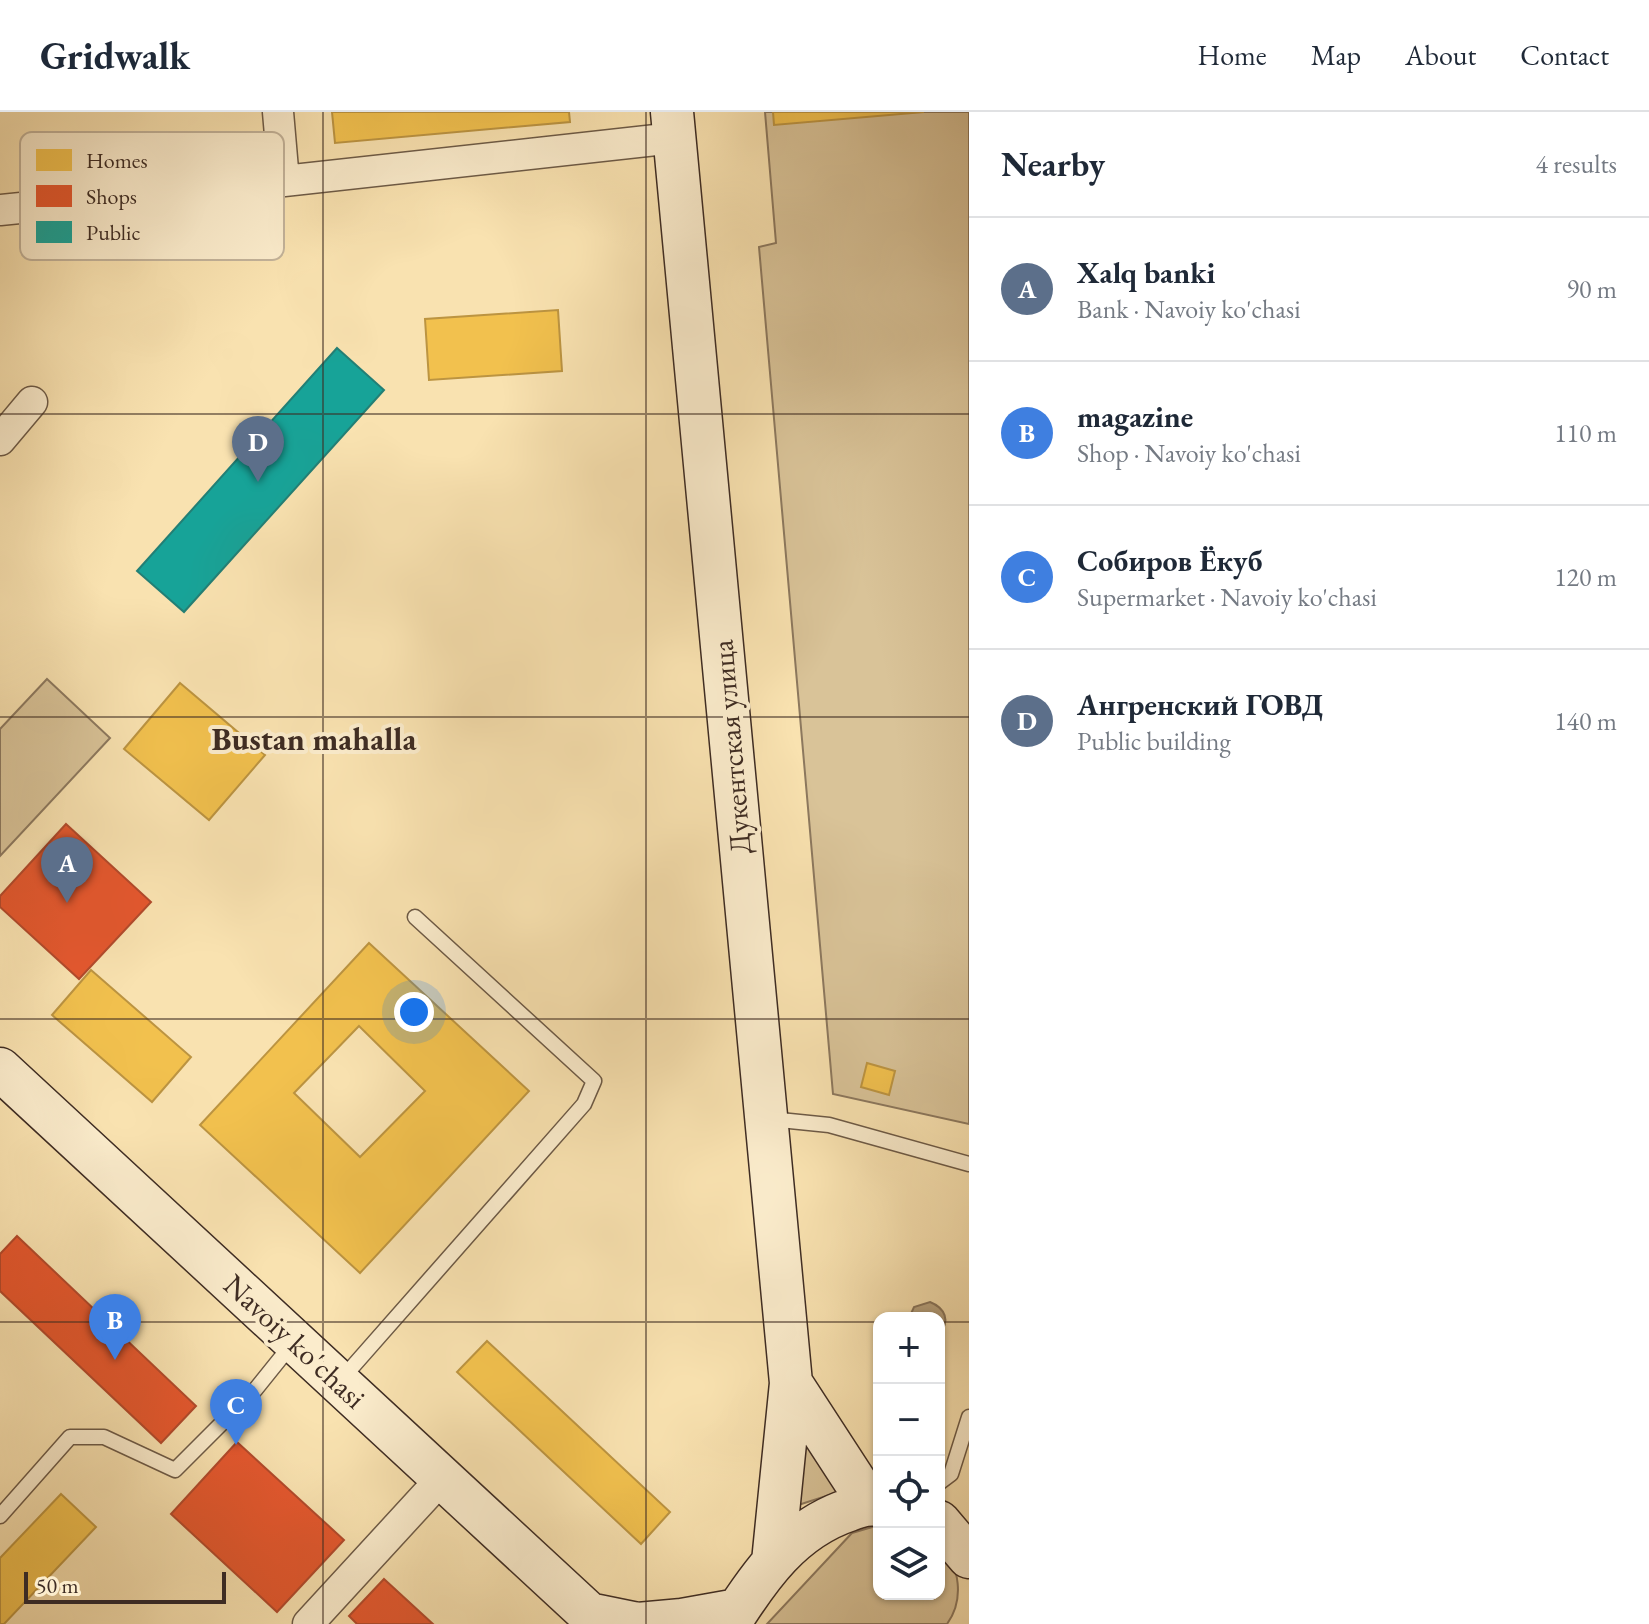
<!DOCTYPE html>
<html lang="en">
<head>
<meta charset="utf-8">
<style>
	:root { --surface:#fff; --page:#f6f6f7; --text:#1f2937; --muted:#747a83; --line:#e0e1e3; --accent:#8f2418 }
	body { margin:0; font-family:"EB Garamond",serif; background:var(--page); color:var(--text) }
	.controls { position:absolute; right:24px; bottom:24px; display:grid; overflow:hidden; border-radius:16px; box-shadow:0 2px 6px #0004 }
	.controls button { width:72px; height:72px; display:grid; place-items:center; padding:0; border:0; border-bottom:2px solid var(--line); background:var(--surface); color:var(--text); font:40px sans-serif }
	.scale { position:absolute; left:24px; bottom:20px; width:202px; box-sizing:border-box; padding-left:8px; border:4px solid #3e2c23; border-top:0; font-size:22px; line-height:28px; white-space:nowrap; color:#3e2c23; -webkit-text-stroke:6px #fbeccc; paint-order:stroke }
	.you { position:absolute; left:414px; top:900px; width:28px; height:28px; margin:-20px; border:6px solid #fff; border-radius:50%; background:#1a73e8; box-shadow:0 0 0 12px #1a73e833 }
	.badge { display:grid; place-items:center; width:52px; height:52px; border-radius:50%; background:var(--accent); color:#fff; font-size:26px; font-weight:700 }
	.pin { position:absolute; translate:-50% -66px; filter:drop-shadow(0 2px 4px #0008) }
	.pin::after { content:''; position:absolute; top:42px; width:28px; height:24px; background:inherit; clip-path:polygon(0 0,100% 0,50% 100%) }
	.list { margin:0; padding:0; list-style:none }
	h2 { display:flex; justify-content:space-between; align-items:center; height:104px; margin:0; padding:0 32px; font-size:34px }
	h2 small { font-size:26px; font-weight:400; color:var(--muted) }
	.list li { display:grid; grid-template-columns:52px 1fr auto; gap:24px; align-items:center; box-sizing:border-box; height:144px; padding:0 32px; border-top:2px solid var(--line) }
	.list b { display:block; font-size:30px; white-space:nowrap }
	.list p { margin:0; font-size:26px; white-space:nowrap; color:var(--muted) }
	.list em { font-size:26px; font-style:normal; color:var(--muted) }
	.icon { flex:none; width:44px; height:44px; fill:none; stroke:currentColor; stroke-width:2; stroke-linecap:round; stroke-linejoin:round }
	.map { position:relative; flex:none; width:969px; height:1512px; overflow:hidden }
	header { display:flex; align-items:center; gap:48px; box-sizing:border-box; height:112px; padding:0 40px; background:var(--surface); border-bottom:2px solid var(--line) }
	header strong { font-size:38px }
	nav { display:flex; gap:44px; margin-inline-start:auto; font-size:28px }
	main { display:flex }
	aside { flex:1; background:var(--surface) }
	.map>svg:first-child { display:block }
</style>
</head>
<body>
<header>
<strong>Gridwalk</strong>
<nav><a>Home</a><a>Map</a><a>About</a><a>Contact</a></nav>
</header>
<main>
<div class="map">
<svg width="969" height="1512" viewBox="0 0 969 1512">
	<rect width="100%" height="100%" fill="#f9e2b0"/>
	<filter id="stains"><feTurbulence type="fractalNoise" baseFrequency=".0025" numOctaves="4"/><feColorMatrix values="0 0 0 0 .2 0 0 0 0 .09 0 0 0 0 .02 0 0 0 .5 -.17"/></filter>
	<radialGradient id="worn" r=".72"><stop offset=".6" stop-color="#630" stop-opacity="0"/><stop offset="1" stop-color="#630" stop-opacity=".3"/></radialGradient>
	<path fill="#d9c398" stroke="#8c785e" stroke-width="2" d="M765,0H969V1012L833,982L759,135L776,131Z
		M47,567L110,626L0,744V617Z
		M804,1317L842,1379L792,1395Z
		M879,1413V1482H939V1433C961,1453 964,1489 947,1512H767L852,1421Z"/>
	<path fill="#b9a480" stroke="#88745b" stroke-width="2" d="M930,1190C945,1196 951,1209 939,1222V1206H909L914,1195Z"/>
	<path fill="#f2c14e" stroke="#bc9441" stroke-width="2" fill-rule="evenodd" d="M332,0H569L570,10L335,31Z
		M773,0H924L774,13Z
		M558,198L562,259L429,268L425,207Z
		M180,571L265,643L209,708L124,637Z
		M369,831L529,979L360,1161L200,1013ZM359,914L425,979L360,1045L294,981Z
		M91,858L191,945L152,990L52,903Z
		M867,951L895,959L889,983L861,975Z
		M487,1229L670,1400L641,1432L457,1260Z
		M61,1382L96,1415L4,1512H0V1446Z"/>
	<path fill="#e4572e" stroke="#b24a2b" stroke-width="2" d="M66,712L151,790L79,867L0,795V784Z
		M17,1124L196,1294L161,1331L0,1179V1142Z
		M237,1330L344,1428L277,1500L171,1402Z
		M384,1467L433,1512H357L349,1504Z"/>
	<path fill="#17a398" stroke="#237f75" stroke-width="2" d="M337,236L384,278L184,500L137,459Z"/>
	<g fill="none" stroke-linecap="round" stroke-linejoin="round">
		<defs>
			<path id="service" d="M770,1007L829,1013L969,1052
				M340,1269L584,992L594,969L415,805
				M939,1371L951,1362L969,1305
				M0,1404L70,1325H104L175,1358L255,1278L292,1232"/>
			<path id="minor" d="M284,69L674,26
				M0,98L284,69L278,0
				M0,328L32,290
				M308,1512L443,1365"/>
			<path id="secondary" d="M672,0L791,1271L773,1450
				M0,957L600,1512
				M791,1271L869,1391
				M939,1410L969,1445
				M589,1502L638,1512L682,1508L738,1498
				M729,1512C760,1463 792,1417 849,1398C860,1394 868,1391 879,1393"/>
		</defs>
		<use href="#service" stroke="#6d5a46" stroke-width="17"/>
		<use href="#minor" stroke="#6d5a46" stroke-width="33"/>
		<use href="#secondary" stroke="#3e2c23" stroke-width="45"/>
		<use href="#service" stroke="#fbeccc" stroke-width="14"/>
		<use href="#minor" stroke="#fbeccc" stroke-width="30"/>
		<use href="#secondary" stroke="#fbeccc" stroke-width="42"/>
	</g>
	<path fill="none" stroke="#3e2c23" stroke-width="2" stroke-opacity="0.55" d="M323,0V1512M646,0V1512M0,302H969M0,605H969M0,907H969M0,1210H879M939,1210H969"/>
	<g text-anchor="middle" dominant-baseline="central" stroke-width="8" stroke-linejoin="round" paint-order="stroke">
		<g font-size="30" fill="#3e2c23" stroke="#fbeccc">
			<text transform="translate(731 635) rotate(-95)">Дукентская улица</text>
			<text transform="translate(295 1229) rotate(43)">Navoiy ko'chasi</text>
		</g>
		<g font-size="32" font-weight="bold" fill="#3e2c23" stroke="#fbeccc">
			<text x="314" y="627">Bustan mahalla</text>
		</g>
	</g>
	<rect x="20" y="20" width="264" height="128" rx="12" fill="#fbeccc" stroke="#c2b299" stroke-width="2"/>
	<rect x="36" y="37" width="36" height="22" fill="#f2c14e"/>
	<rect x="36" y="73" width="36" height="22" fill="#e4572e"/>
	<rect x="36" y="109" width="36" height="22" fill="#17a398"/>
	<g font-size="22" fill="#3e2c23">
		<text x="86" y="56">Homes</text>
		<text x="86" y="92">Shops</text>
		<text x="86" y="128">Public</text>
	</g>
	<rect width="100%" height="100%" filter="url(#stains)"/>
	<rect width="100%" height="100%" fill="url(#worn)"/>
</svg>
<div class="controls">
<button>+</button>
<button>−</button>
<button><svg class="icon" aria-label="locate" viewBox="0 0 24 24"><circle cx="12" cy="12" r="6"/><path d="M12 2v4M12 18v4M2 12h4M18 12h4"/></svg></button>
<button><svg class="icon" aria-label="layers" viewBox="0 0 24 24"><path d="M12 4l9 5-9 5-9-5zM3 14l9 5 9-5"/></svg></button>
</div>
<div class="scale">50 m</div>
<div class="you"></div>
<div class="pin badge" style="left:67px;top:791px;background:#5c6f8a">A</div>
<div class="pin badge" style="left:115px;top:1248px;background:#3f7fe0">B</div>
<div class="pin badge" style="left:236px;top:1333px;background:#3f7fe0">C</div>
<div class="pin badge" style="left:258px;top:370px;background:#5c6f8a">D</div>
</div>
<aside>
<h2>Nearby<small>4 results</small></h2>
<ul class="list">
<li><span class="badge" style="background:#5c6f8a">A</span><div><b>Xalq banki</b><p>Bank · Navoiy ko'chasi</p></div><em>90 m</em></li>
<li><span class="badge" style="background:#3f7fe0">B</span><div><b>magazine</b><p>Shop · Navoiy ko'chasi</p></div><em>110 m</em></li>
<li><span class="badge" style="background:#3f7fe0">C</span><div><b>Собиров Ёкуб</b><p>Supermarket · Navoiy ko'chasi</p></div><em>120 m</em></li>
<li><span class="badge" style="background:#5c6f8a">D</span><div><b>Ангpенский ГОВД</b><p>Public building</p></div><em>140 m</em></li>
</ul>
</aside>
</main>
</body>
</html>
